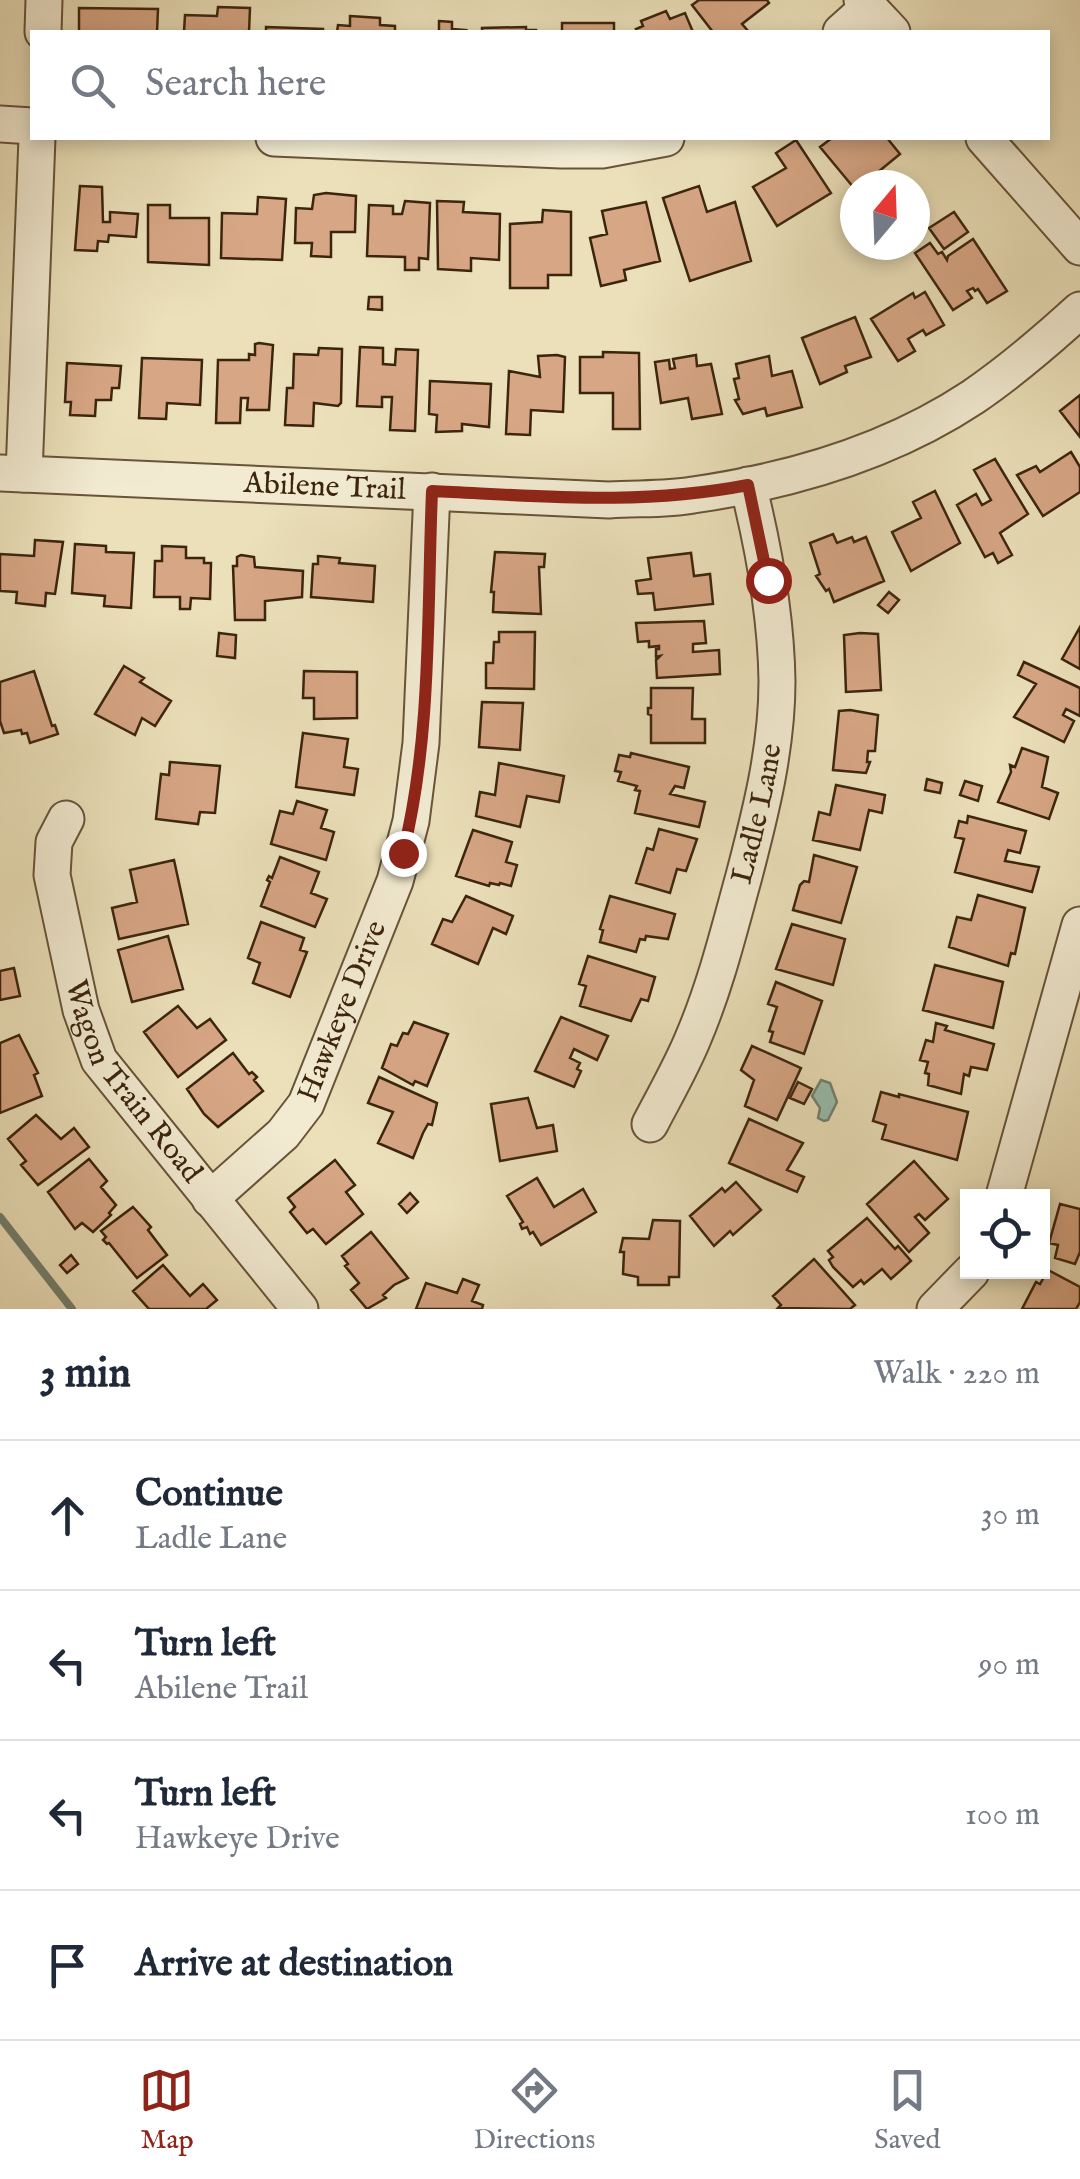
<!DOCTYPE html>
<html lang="en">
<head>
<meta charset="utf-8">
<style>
	:root { --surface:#fff; --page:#f2f2f3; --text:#1f2937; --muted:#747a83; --line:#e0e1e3; --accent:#8f2418 }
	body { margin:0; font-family:"IM FELL English",serif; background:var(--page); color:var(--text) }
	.controls { position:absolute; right:30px; bottom:30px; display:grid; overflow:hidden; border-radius:0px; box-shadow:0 5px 15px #0003 }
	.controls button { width:90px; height:90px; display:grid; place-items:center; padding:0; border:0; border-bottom:2px solid var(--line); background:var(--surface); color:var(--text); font:50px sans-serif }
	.compass { position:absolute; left:840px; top:170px; width:90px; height:90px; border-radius:50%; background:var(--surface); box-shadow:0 5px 15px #0003; rotate:19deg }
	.stop { position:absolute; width:30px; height:30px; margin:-22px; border:8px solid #8f2418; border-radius:50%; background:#fff }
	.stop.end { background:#8f2418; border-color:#fff; box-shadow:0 2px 10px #0008 }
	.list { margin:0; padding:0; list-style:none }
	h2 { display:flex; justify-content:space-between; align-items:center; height:130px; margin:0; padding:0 40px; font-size:42px }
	h2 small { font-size:32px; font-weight:400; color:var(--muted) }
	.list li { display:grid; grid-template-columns:65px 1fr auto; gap:30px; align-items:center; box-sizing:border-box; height:150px; padding:0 40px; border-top:2px solid var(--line) }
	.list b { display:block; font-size:38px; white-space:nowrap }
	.list p { margin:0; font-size:32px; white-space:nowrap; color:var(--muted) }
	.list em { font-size:32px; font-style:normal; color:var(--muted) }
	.icon { flex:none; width:55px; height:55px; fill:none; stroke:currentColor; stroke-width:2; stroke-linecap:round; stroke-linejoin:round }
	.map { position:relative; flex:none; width:1080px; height:1309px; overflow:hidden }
	.search { position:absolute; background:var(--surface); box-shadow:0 5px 15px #0003; left:30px; right:30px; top:30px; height:110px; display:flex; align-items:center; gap:25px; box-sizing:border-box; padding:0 35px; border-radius:0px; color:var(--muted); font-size:38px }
	.sheet { height:730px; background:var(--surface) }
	nav { display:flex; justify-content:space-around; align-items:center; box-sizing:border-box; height:140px; border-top:2px solid var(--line); background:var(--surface); font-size:28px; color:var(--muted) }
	nav a { display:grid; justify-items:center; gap:5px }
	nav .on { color:var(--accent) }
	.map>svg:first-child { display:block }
</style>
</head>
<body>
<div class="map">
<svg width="1080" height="1309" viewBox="0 0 1080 1309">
	<rect width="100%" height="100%" fill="#ebe0ba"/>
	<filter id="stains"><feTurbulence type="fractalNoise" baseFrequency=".002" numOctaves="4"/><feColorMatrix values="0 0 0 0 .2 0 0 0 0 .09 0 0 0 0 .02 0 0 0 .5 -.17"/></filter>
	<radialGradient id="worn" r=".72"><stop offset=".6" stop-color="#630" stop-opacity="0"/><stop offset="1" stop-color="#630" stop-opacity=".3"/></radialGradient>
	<path fill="#98bdaf" stroke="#73806e" stroke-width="2.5" d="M821,1080L830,1083L837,1102L828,1120L824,1121L818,1118L820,1108L812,1096Z"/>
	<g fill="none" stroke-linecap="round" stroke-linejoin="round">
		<path stroke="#73806e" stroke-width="8" d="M0,1217L72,1309"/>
	</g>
	<path fill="#d7a685" stroke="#3c250d" stroke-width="2.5" d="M699,0H767L769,3L742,24L749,32H713L692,5Z
		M218,7L250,8L249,32H184L185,15L217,16Z
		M79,8L158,9L157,32H79Z
		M666,11L670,19L685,13L693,32H638L636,29L643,26L641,21Z
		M350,16L380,18V25L395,26V32H337L338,25L350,26Z
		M439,21L452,22V29L466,30L465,32H408H439Z
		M562,23H614V32H562Z
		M266,27L323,29V32H266Z
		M526,27V30H536V32H482V28Z
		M832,138H887L900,154L872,177L879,185H855L854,188L820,147Z
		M796,140L831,193L777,226L753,187L786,168L776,153Z
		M80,186L102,187L103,222H110V212L138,214L136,237L109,235L108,242L98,241L97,251L75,250Z
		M699,186L707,212L735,202L751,261L690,281L663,198Z
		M326,193L356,196L355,232H331V257L311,256L312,243H295L296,208L312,209L314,195Z
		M258,197L286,199L282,260L221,258L222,213L257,214Z
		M405,201L430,203L428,259L419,258V270H405V257L367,256L369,205L393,206V214H402Z
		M437,201L464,202L463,212L500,214L499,260L471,258V271L438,269Z
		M646,202L660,261L624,270L626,280L601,286L590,238L607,234L602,211Z
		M148,205H170V218H209V265L148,262Z
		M543,210L571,212V275H548V288H510V224L542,222Z
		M954,212L968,232L944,249L929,228Z
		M973,239L1007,291L987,303L978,289L975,291L973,288L967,291L972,298L953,310L915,253L930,243L938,254L942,252L947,260L948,256Z
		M925,292L944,325L926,335L923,330L908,339L915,351L898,361L871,319L913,293L915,298Z
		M369,297H382V310L368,309Z
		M855,317L871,357L845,366L847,372L820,384L802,338Z
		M259,343L273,345L269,410H247L248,398H241L240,423H216L218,360H249V354L255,355V344Z
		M360,347L383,348V364L395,365L396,349L418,350L415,431L390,430L392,397H382V407L357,406Z
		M319,348L342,349L341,403L338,406L314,403L313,426L285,425L287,388H293L294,354L318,355Z
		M603,352L639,353L640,429H613V393H580V357H603Z
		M557,355L565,357L563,412L531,410L530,435L506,434L509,371L540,377L538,356Z
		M696,355L697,366L711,364L722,414L692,419L688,398L661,403L655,362L669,360L670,369L675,368L673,359Z
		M769,356L772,376L792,371L802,407L767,416L765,408L743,414L735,400L739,399L734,379L739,378L736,364Z
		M142,358L202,360L200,405L167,403L166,419L139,418Z
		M67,363L121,366L119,388H112L111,400H96L95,416L70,415L71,402H65Z
		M430,381L491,384L489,427L462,424V431L436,432L437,415L429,414Z
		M1080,395V437L1060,411Z
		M1071,452L1080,467V492L1043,516L1017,475L1036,466L1040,472Z
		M995,459L1028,514L1000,533L1012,555L998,563L993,553L985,557L957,505L976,494L982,505L991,500L974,470Z
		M935,491L960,543L911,571L892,532L921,518L913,502Z
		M833,534L837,543L852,537L854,542L866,537L884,581L834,602L829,589L826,591L816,576L820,574L810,543Z
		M35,540L63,542L55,594L46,593L45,606L16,603L17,592L0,591V554L34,556Z
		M75,544L106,546V552L134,553L131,608L104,606L105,596L72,593Z
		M162,546L186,547V558H204V563H211L210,599L191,598L190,609H180V597H154L155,561H162Z
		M495,552L545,554L544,567H539L541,614L493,612L494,592H491Z
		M691,553L694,576L710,574L713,604L655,610L653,593L638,594L636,581L651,579L648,558Z
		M241,555L254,557L255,567L303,571L302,597L265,601V620H235L233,566H237V557Z
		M318,556L340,558L339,563L375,566L373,602L311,597L313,564H318Z
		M889,592L899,600L888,613L878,605Z
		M704,621L706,643L693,644V652L719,650L720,674L657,678L656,660L660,656L656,657V649H659V646L649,647V641L638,642L636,623Z
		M1080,627V669L1062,659Z
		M499,632H535L534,689L486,688V663H493L494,642H499Z
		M219,633L236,635L235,658L217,656Z
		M860,633L878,634L881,690L846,692L844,635Z
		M1024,662L1080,688V716L1066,709L1063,715L1074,721L1064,742L1014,717L1036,684L1018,675Z
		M124,666L144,678L140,682L171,701L155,726L142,718L135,735L95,714Z
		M34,671L52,726L55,725L58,734L30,743L27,733L22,734L21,730L4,733L0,721V682Z
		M304,671L357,672V718L314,719V698H303Z
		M651,688H693L692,719H705V743H651V715L648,714V708H651Z
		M482,702L523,703L520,750L479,747Z
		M850,710L878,715L875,751H868L867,762H870L866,773L833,770L839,711Z
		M303,733L348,739L344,767L358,769L354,795L296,787Z
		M1022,748L1048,757L1042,787L1058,793L1049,819L998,802L1011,772L1010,765L1015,767Z
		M631,753L689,767L684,788L675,786L670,794L705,802L699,827L635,813L640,791L635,790L637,786L618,781L621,772L615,771L619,755L630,757Z
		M170,762L220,766L215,813L200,812L198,824L156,819L161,774L169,775Z
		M499,763L564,776L559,802L527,796L520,827L476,816L480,792L495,795Z
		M927,779L942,783L940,793L925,790Z
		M965,781L982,786L978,801L960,795Z
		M836,785L885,795L882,813L869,810L860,850L813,840L819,812L830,815Z
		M297,801L327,810L321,828L334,832L326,860L271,844L280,811L293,814Z
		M968,816L1026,831L1020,853L1008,850L1005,861L1039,867L1032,892L955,872L964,839L955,837L959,821L967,823Z
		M659,829L697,839L686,871L677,869L670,893L636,883L647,848L653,850Z
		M473,830L512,842L506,862L517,865L511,886L500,883L499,885L490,883L489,886L456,876Z
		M814,855L857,867L841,923L793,910L800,885L804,881L809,882Z
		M280,857L319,872L311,893L327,899L315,927L261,906L270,882L267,880L269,876L272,878Z
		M174,860L188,924L119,939L112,908L137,902L130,870Z
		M978,895L1025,908L1015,954L1011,953L1008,966L949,947L957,917L971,920Z
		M466,896L513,916L506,934L493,928L478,964L432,944L443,919L452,922Z
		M610,896L675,914L668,939L646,936L645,940L640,939L636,952L600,942L603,930L600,929Z
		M261,922L304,938L300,950L307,952L290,997L253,983L260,963L248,958Z
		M792,924L845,939L833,985L776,969Z
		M168,936L183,989L132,1002L118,950Z
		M588,956L655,977L648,1001L641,999L631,1021L580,1006L586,986L579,984Z
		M935,965L1003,982L993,1028L923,1010Z
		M14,968L20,996L0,1000V971Z
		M776,982L822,1001L804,1054L770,1042L773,1032L769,1031L777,1007L768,1004Z
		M178,1006L197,1028L210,1019L226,1040L178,1077L144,1032Z
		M561,1017L608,1036L597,1060L574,1049L570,1058L580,1063L577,1069L581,1071L574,1087L535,1071Z
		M414,1022L448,1034L427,1086L415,1081L413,1085L382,1068L391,1044L397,1046L403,1033L408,1034Z
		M936,1023L947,1026L945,1030L994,1044L987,1070L971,1067L969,1076L964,1074L961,1094L928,1085L929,1074L925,1073L928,1062L920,1060L926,1040L933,1042Z
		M19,1035L38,1073L34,1075L42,1096L0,1113V1043Z
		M752,1046L801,1068L777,1120L745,1106L754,1080L741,1070Z
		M233,1053L249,1074L252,1072L257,1077L254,1080L263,1091L218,1127L204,1114L187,1089Z
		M379,1077L437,1103L432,1125L428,1124L423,1133L413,1158L378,1143L393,1112L368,1103Z
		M798,1082L812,1089L804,1104L790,1098Z
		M881,1092L899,1097V1094L968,1112L957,1160L882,1139L886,1125L873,1121Z
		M528,1098L537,1128L553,1125L557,1151L500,1161L491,1104Z
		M36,1115L61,1139L74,1128L89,1147L38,1185L21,1165L26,1161L8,1139Z
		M749,1119L803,1143L787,1170L804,1177L797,1192L729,1163Z
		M89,1159L107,1181L101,1187L116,1205L109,1213L111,1215L93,1232L82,1223L75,1229L48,1192Z
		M335,1160L355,1185L346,1192L363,1214L326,1244L313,1229L307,1233L290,1212L295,1207L288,1198Z
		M914,1161L948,1199L925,1220L919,1214L915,1217L929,1233L909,1252L867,1204Z
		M537,1178L554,1207L583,1189L596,1212L541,1245L533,1232L530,1234L527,1227L522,1229L520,1224L523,1222L507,1196Z
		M736,1182L761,1210L733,1235L730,1231L714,1246L690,1216L722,1188L725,1192Z
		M410,1193L418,1202L407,1213L399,1204Z
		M1060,1204L1080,1209V1252L1075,1264L1055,1258L1058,1245L1049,1243Z
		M133,1207L151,1227L148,1230L167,1255L137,1278L109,1243L107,1244L103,1240L106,1237L101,1231Z
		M867,1218L895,1249L898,1246L911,1261L891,1279L882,1269L864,1284L861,1280L853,1287L833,1267L829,1260L833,1257L828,1251Z
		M653,1220L680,1221L679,1277H669V1285H638V1277L623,1274L624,1252H620L623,1238L649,1239Z
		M371,1232L408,1278L394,1285L383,1295L386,1298L367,1309L351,1290L359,1283L345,1266L348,1264L342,1256Z
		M71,1255L78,1264L67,1273L60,1265Z
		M814,1259L855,1305L850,1309L778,1308L781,1305L773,1296Z
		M163,1265L190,1296L203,1284L217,1300L206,1309H149L133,1291Z
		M1048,1270L1080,1287V1302L1076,1309H1022L1036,1282L1040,1284Z
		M463,1279L479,1285L472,1301L483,1305L482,1309H416L426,1283L457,1293Z"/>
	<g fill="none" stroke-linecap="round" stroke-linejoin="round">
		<defs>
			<g id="minor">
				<path d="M862,0L892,32"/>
				<path d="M43,32L44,0"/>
				<path d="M841,32L869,7"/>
				<path d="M0,124L32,126"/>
				<path d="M274,138L561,150H602L666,138"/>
				<path d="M984,138L1080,247"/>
				<path id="s1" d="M0,473L609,500C637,498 666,500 693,495C791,481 890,452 973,397C1011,371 1046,341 1080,310"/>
				<path d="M24,474L37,138"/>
				<path id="s2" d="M66,819L54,842L52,875L81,1010L99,1060L300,1309"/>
				<path id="s3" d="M650,1124C665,1095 682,1066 694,1036C716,984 729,930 744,876C761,811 777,748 777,681C776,615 764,549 748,485"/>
				<path d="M1004,1196L1080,925"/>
				<path id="s4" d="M210,1199L283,1134L306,1104L395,881L411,821L421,743L432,491"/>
				<path d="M935,1309L971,1272"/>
			</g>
		</defs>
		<use href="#minor" stroke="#685438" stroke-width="39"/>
		<use href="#minor" stroke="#f2ebd2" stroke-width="35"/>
	</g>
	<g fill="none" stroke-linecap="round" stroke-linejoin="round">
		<path stroke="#8f2418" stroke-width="12" d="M403,853C432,736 427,611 432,491C541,496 639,506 748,485L768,580"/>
	</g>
	<g text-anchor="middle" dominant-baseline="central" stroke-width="9" stroke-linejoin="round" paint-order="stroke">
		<g font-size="30" fill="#3c250d" stroke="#f2ebd2">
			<text stroke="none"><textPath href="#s1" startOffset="325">Abilene Trail</textPath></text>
			<text stroke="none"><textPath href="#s3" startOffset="330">Ladle Lane</textPath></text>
			<text stroke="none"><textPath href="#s4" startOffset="235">Hawkeye Drive</textPath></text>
			<text stroke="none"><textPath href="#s2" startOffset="285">Wagon Train Road</textPath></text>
		</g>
	</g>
	<rect width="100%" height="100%" filter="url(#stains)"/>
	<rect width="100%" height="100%" fill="url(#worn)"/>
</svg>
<div class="controls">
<button><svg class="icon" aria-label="locate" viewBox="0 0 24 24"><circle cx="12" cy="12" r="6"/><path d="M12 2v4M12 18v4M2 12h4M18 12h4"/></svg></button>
</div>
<svg class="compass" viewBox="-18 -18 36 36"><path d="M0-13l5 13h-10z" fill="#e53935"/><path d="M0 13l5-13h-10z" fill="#747a83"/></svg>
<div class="stop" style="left:768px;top:580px"></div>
<div class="stop end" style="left:403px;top:853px"></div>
<div class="search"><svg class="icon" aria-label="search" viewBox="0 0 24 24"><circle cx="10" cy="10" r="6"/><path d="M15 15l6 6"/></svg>Search here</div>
</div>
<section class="sheet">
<h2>3 min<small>Walk · 220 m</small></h2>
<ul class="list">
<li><svg class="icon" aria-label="ahead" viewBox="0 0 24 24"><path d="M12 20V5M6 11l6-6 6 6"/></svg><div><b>Continue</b><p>Ladle Lane</p></div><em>30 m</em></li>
<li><svg class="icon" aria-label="left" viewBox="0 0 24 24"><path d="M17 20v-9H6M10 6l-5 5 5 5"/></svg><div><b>Turn left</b><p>Abilene Trail</p></div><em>90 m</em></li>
<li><svg class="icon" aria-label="left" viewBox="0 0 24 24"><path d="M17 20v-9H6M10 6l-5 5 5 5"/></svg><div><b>Turn left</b><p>Hawkeye Drive</p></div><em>100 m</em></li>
<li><svg class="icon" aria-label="arrive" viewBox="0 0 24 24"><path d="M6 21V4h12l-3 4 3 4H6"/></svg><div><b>Arrive at destination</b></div></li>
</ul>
</section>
<nav>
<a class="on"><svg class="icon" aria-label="map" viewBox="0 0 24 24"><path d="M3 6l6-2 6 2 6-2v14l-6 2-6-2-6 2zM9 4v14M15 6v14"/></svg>Map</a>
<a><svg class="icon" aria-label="directions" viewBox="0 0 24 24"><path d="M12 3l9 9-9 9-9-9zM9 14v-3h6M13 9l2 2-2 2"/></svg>Directions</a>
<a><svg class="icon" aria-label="saved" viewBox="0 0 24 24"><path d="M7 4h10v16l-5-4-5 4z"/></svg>Saved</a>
</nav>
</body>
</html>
